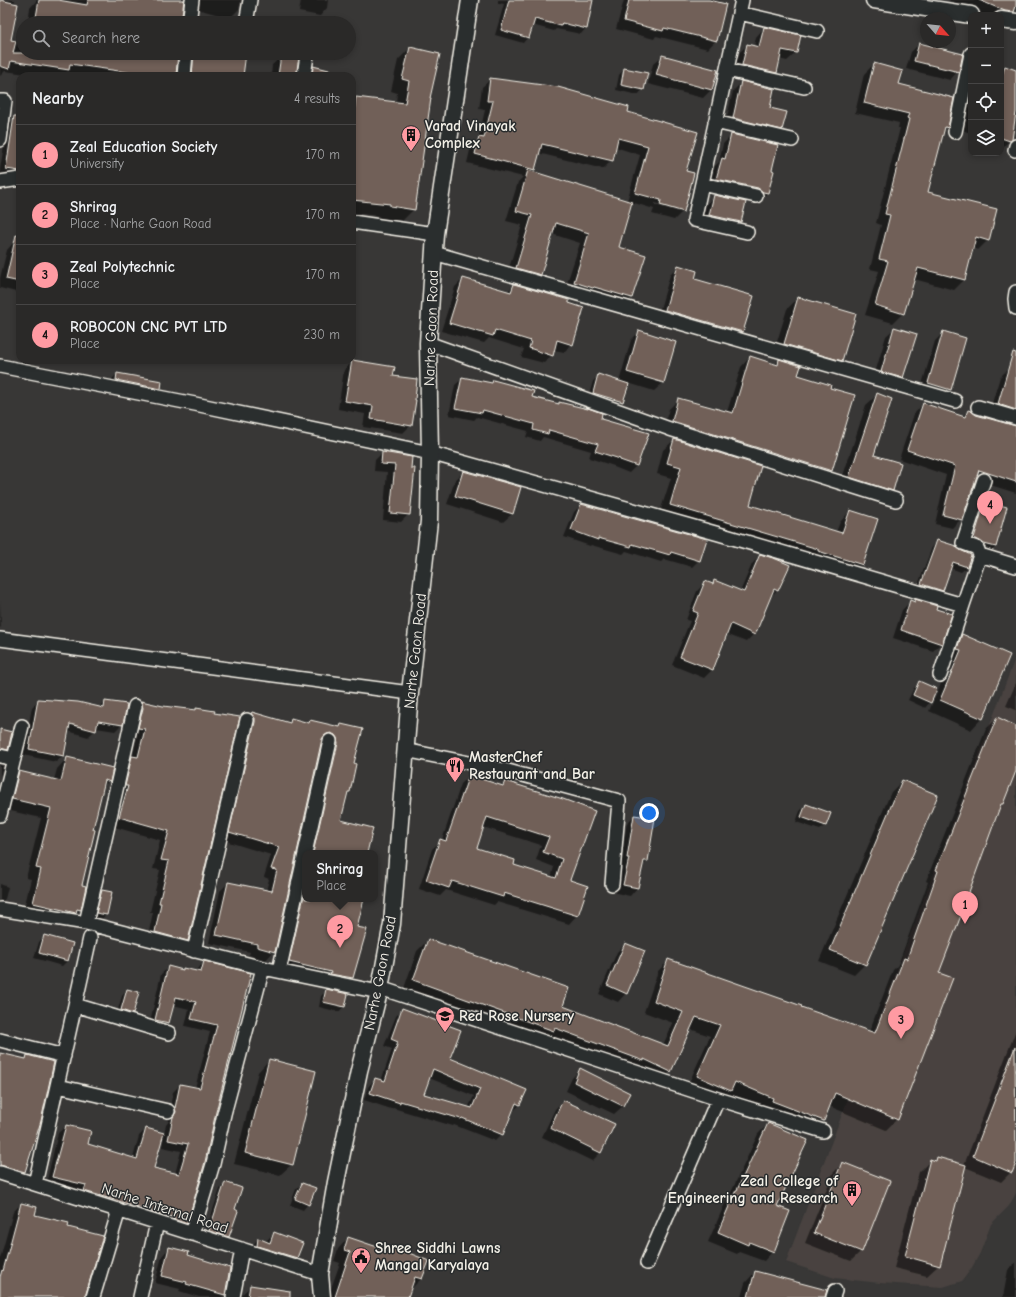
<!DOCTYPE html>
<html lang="en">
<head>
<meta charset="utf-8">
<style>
	:root { --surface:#2a2928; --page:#363534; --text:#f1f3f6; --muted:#a5a6a8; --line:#464545; --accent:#ff9aa2 }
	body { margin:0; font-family:"Comic Neue",sans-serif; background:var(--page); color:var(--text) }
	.controls { position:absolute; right:12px; top:12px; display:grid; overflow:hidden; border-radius:8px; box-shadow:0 2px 6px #0003 }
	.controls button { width:36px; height:36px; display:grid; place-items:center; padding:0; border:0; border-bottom:1px solid var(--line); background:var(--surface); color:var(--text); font:20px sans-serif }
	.compass { position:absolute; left:920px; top:12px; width:36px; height:36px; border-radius:50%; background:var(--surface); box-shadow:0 2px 6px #0003; rotate:117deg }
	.you { position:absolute; left:649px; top:813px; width:14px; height:14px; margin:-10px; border:3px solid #fff; border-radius:50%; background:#1a73e8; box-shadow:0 0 0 6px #1a73e833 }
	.badge { display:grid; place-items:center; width:26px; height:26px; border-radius:50%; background:var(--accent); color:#111; font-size:13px; font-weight:700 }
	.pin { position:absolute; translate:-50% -33px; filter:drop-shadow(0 1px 2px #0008) }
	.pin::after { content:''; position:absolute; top:21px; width:14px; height:12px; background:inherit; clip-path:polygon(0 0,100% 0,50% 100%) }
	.popup { position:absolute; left:302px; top:850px; width:76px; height:52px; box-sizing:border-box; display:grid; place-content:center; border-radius:8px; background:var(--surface); filter:drop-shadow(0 1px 3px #0005); font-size:13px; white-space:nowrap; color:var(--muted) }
	.popup b { font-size:15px; color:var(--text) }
	.popup::after { content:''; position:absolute; left:50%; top:100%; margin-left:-8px; border:8px solid transparent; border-top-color:var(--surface) }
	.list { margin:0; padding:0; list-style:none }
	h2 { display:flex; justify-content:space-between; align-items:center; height:52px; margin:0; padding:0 16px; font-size:17px }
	h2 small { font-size:13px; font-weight:400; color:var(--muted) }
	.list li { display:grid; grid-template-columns:26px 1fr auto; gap:12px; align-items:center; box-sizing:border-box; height:60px; padding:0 16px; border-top:1px solid var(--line) }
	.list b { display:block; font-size:15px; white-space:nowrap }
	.list p { margin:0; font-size:13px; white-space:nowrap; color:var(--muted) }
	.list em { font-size:13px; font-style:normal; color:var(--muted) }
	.icon { flex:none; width:22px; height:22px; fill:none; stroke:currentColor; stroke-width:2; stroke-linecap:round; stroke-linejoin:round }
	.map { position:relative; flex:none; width:1016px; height:1297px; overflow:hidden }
	.search { position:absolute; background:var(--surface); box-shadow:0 2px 6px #0003; left:16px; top:16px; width:340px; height:44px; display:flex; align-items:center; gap:10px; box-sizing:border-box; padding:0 14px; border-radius:22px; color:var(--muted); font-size:15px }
	.panel { position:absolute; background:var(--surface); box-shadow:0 2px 6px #0003; left:16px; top:72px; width:340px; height:292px; border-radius:12px }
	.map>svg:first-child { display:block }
</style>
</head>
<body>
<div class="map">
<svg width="1016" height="1297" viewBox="0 0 1016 1297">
	<rect width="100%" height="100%" fill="#383736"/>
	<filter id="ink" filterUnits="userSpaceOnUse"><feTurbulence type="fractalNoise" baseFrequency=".025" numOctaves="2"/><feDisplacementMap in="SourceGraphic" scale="8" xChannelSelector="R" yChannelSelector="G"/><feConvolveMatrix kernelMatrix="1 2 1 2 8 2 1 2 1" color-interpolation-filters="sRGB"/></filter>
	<g filter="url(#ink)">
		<path fill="#494340" d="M1016,656V1193L1009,1206L991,1224L980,1253L971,1269L962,1281L943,1287L880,1283L835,1278L786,1262Z"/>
		<path fill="#0007" fill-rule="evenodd" d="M0,0H15L10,41L23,44V53H245L242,76H184V59L177,54L176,76H39L5,71L0,76Z
			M37,0H241L239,9L230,18L190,7L188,3L183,1L180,23H28L30,8Z
			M301,0H328L327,8L320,16L299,12Z
			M498,0H592L586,28L581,34L556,29L554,31L532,25L528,37L523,43L495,35L504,4L498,3Z
			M624,0H705L716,40L708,49L656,36L654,39L616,29Z
			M950,0H1016V4L1013,12L1003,22L1001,15H981L949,1Z
			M764,28L799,36L796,53L787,61L779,59L776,72L768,81L734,73L739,53L747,45L754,46L756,37Z
			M919,44L958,71L950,80L906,69L911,52Z
			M410,48L429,99L414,209L402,221L378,218L379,216L352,213V102L357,98L396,103L397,93L391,91L398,60Z
			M282,56L295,76H271L272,65Z
			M662,56L711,90L703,98L648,84L653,64Z
			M874,64L947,128L943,132L927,193L988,240L978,250L972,248L964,280L954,290L914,279L903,313L893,323L865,315L879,271L870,269L881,225L876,223L900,128H898L899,123L855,113L864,74Z
			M314,67L338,74V76H308V73Z
			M1005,67L1016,71V106L1011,139L1001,149V72Z
			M624,69L643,89L638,95L616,90L619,75Z
			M491,79L627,113L685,172L683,211L674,220L652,214L654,209L631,202L617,247L631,298L621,308L564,292L580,243L552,234L540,274L530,284L506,278L522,225L506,221L518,182L523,177L467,163L471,146L478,140L485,110L479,109L482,87ZM615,147L640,155L627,201L531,172L534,169L538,153L603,169L612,160ZM655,203L679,209V212L655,205Z
			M971,80V133L955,128Z
			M742,82L769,109L782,129L773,137L725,126L733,91Z
			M14,119L20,120V180L0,177V169L7,127Z
			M732,135L771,171H772L767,193L759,201L709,187L713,168L719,162L723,144Z
			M715,196L745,203L740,222L731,230L701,223L706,205Z
			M15,241L20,242V293L0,288V278L7,250Z
			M679,266L693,279L753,297L742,332L734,340L657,319L670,275Z
			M463,279L507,292L514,285L572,344L564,352L554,350L552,355L544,363L521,357L524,349L489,338L484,343L441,331L455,287Z
			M798,298L841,360L830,371L773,355L787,309Z
			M895,328L903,378L894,386L873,380L886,336Z
			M640,331L675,342L663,383L654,391L628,383L622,401L617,407L588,398L593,381L599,376L619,382L631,340Z
			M944,332L950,389L942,398L920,391L935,341Z
			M750,357L775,365L779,360L797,376L829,389L854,396L831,471L821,481L662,431L669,409L679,399L727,412L741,367Z
			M352,362L392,377L411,425L403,433L363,427L365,414L338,409L344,370Z
			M1009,368L1016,370V493L974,480L961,519L952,528L935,524L946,475L899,459L914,414L923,404L962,417L968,411L975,416L1015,427L1012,421L989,413L1000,377Z
			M117,374L160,389L154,394L111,386L112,379Z
			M463,378L491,384L493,382L531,398L558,405L560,403L600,419L637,465L629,473L614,467V466L589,458L591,451L543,437L540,441L526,437L528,431L477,417L474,420L449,415L455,385Z
			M877,395L873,456L892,490L882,501L839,488L866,405Z
			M674,440L748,506L836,532L840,522L850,511L877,520L862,565L851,575L659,515L671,478L657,474L663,450Z
			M382,453L411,458L409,514L401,522L383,520L387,472L374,471L375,460Z
			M464,472L520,488L512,514L503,522L447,504L455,480Z
			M986,503L996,547L987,555L966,547L977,511Z
			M581,505L699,560L692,567L664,559L661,562L626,551L623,554L591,545L590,546L564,537L574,512Z
			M938,541L967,567L961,572L950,568L942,590L936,596L916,590L932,547Z
			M761,555L777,590L770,598L754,634L746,642L726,634L712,670L704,678L672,665L690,621L686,620L697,591L706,582L711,584L714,581L740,592L752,564Z
			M0,601L1,627L0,628Z
			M911,601L914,602L916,601L935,609L941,643L933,651L893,638L902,610Z
			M962,635L982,718L971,730L929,711L951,661V647Z
			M920,682L930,702L925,708L908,700L914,688Z
			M1016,683V710L1006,706Z
			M39,700L99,708L106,702L122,724L115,731L96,728L95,730L88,737L68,731L63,755L56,762L23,755L32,707Z
			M142,702L163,707L195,711L196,709L187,940L178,949L147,941L153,912H150L160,870L153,869L160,840L111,826L123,766L132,758L137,738L130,737L133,711Z
			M252,713L287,723L291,719L307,723L310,721L339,727L342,725L353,764L349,792L347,794L340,821L366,853H307L327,743L321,741L274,951L266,960L249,955L250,952L209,943L220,891L228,883L266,891L269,879L264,877L271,855L222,840L244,721Z
			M997,718L1016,727V768L1002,804L999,807L938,973L897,1119L886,1130L829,1106L823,1121L812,1132L763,1109L726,1094L719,1101L687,1087L710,1036L690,1029L671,1071L660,1082L403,991L417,951L428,940L561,1007L663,1045L673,1023L644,1012L658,971L669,960L869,1032L893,970L898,965L928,882L926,881L986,729Z
			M67,758L109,781L102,787L92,830L81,886L80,909L69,920L23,913L31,879L26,878L41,818L2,809L9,782L20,772L54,780L57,769Z
			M0,765L3,766L0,777Z
			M469,776L501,787L505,782L563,800L569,880L577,915L569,924L497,902L494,905L446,890L440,896L419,889L432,849L442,840L461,784ZM483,827L541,845L536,860L554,867L551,878L512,865L475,849Z
			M902,781L865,964L854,975L819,961L891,792Z
			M806,805L825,825L820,830L796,822L800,811Z
			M634,816L647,861L642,866L637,888L630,896L616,893L622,866L620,865L627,823Z
			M305,864V899H362L356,927L352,978L344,986L281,970Z
			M0,884L8,887L5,899L2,901L0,900Z
			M102,891L106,915L100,920L92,918L97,896Z
			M45,936L72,944L67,961L62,966L34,958L39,942Z
			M625,944L626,993L618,1002L599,994L617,952Z
			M204,962L249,974L204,1162L186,1223L179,1230L46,1184L58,1133L66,1126L87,1145L133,1158L139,1136L146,1129L164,1134L166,1125L169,1121L168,1116L173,1092L180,1085L195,1088L210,1032L185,1026L189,1009L173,1005L169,1023L161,1030L149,1027L161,974L169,967L182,970L184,969L196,972L197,970ZM161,1140L163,1141L162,1147L181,1151L175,1174L153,1169Z
			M127,990L132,1013L127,1019L116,1016L122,996Z
			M327,990L344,1006L339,1012L319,1007L321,996Z
			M403,1009L449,1059L520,1105L512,1112L502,1134L495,1141L454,1125L453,1126L393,1108L391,1109L364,1100L368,1087L375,1079L381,1081L392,1049L384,1046L396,1016ZM429,1078L474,1096L468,1108L423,1095Z
			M1016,1030V1160L1011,1172L1001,1182L965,1167L939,1265L927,1276L894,1268L919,1172L931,1160L934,1161L938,1158L964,1165Z
			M0,1054L24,1060L28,1056L40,1121L24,1172L16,1180L0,1175Z
			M269,1060L292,1164L280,1175L234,1164L258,1072Z
			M581,1069L623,1106L614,1114L566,1091L572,1078Z
			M563,1101L601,1152L592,1161L542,1137L555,1109Z
			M768,1124L776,1207L773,1251L764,1261L739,1252L737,1254L708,1242L726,1201L728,1199L758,1134Z
			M842,1164L861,1251L851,1261L805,1243L833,1173Z
			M226,1183L228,1236L223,1242L204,1236L220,1189Z
			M302,1184L308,1204L303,1210L290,1205L296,1189Z
			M21,1204L34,1215L67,1228L85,1297H0V1259L13,1212Z
			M274,1233L302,1244L296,1258L288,1266L250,1248L258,1239L266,1241Z
			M348,1238L390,1252L394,1248L428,1261L421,1279L410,1290L407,1297H328L340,1263L334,1261L338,1249Z
			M169,1248L187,1256L229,1269L224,1295L222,1297H199L179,1291L180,1289L155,1283L162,1256Z
			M1016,1262V1297H1003L1008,1270Z
			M755,1272L824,1297H741L745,1283Z
			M251,1286L273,1297H241V1295Z"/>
		<path fill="#716058" stroke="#f4f1e8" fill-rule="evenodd" d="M0,0L18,4L11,40L16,41L13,53H178L176,76H139L140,74L70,64L69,70L11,61L9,69L0,66Z
			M39,0H58L87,5L88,0H184L181,23H164L145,19V23H35Z
			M509,0H593L587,29L562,23L561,26L535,19L529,38L501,30Z
			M629,0H709L726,4L717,41L664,28L663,31L624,21Z
			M979,0H1016V6L1014,12L1005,11Z
			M764,27L801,35L797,53L782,50L777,73L742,65L747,44L759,47Z
			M919,43L963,54L959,72L914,61Z
			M410,47L440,54L430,98H431L415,210L390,206V204L352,200V130L356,97L405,103L409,81L402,79Z
			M194,53H246L243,76H192Z
			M281,55L299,58L296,76H278Z
			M662,55L718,70L712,90L656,75Z
			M874,63L903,71L899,84L954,98L948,128L945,127L928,192L997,209L989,241L976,237L965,280L918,268L904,314L875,305L888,261L879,259L890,215L885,214L909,119L907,118L909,114L864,103Z
			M313,66L337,72L336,76H312Z
			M1005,66L1016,70V112L1012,140L1010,141L1001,138V79Z
			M624,68L648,73L644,90L621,85Z
			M490,78L558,87L629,107L628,112L698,132L686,171L694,173L684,212L660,205L661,200L635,193L648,146L618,138L613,161L542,144L535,170L475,154L479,137L484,138L493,101H487Z
			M741,81L774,89L770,108L787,112L782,130L733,118Z
			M14,116H20V171L6,169Z
			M731,134L778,145L772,170L774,171L768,193L763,192L758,188L716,179L722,158L725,159Z
			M528,170L632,202L619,247L646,255L632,298L594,287L593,288L574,282L589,233L556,223L541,275L516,268L532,215L516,211Z
			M714,195L746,202L741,222L709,215Z
			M16,235L20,236V282L6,279Z
			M678,265L697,271L695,279L754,296L743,332L665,310Z
			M463,278L511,292L514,284L569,300V303L584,308L573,345L557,340L553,356L529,348L531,341L495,330L493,336L449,323Z
			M798,297L856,314L842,361L784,344Z
			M894,327L917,334L903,378L881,372Z
			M639,330L676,342L664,383L627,372Z
			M943,331L966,338L951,390L928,383Z
			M1013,352L1016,353V410L998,404Z
			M750,356L778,365L779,359L801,366L798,375L831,385L830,388L855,395L832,471L672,421L678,398L733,413Z
			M352,360L395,367L393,376L417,379L415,400H416L412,426L371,419L373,406L345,401Z
			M117,373L162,381L161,389L116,380Z
			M598,374L629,384L623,402L593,393Z
			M462,377L492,383L493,380L534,391L532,397L559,404V402L588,409V408L602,413L601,419L649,433L637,466L620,460V459L595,451L598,444L549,430L548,434L533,430L534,424L483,410L482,413L455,408Z
			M877,393L892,399L874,455L901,463L893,491L849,477Z
			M923,403L965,417L968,410L971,411L976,415L1016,426V482L979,470L962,520L943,515L955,466L907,450Z
			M674,439L761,466L750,505L842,533L850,510L878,519L863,565L818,551V549L670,505L681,467L667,463Z
			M382,452L412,457L411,468H415L410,515L390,513L395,465L381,464Z
			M463,471L521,487L513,514L455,496Z
			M985,501L1007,507L996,547L984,544L980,541L974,538Z
			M581,504L707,539L700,561L671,552L670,555L632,544L631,547L598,538V540L571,530Z
			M937,540L956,546L960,550L971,555L967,567L953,562L943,591L921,584Z
			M760,554L776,559L790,565L778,591L774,589L755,635L731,624L713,670L680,657L698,613L693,611L705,581L713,584L714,580L744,592Z
			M915,599L937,606L936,609L952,614L942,644L901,630L910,600L915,602Z
			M962,634L1010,655L983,719L940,700L961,650L957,649Z
			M919,681L937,689L931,703L913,695Z
			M38,699L78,702L104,708L105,701L127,704L123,725L98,721L96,731L70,724L64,756L29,749Z
			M141,701L163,706L196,710V708L215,711L214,713L240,717L188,941L155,932L161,903H159L169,861L161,860L169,831L119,817L128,786H125L132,756L138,757L145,729L138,728L143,708Z
			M252,712L290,723L291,718L309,723L310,720L340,727L341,724L363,729L354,763L356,764L350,792H348L341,820L373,828L367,853H313L338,743L337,738L335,735L331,733L327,734L324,736L322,739L275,952L257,947V944L216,935L228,882L272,891L277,870L271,869L279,847L229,832L255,722V718L251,714Z
			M997,717L1016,726V771L1003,804H1001L969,892H970L939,973L953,978L898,1120L835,1093L824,1121L772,1101L773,1098L735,1082L731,1091L697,1076L720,1025L696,1017L671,1072L644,1059V1061L555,1028L554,1031L413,980L428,939L569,988L563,1006L668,1046L683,1012L654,1001L668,959L802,1006L801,1007L875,1033L904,958L907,959L938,871L936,870Z
			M0,729L12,732L8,750L0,748Z
			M67,757L113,768L110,782L105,780L93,829L95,830L82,885L86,886L81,910L77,909L76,913L33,903L41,869L36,868L51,808L12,799L19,771L61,781Z
			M469,775L503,786L505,781L563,799L595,811L570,880L588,886L578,916L504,893L503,897L452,881L449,888L426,880L440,839L446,841ZM487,817L549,837L543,852L562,859L556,878L514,865L515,860L477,848Z
			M902,780L938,795L866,965L830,950Z
			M806,804L831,813L826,826L801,817Z
			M634,815L655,818L648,861H644L638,888L623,885L629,858H627Z
			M102,890L112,892L107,915L96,913Z
			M305,891V899H364L357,927L367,929L353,978L330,974L331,972L289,962Z
			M44,935L73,943L68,961L39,953Z
			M625,943L645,951L627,994L607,985Z
			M204,961L251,973L216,1112L205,1162L187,1224L173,1219V1217L152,1213V1211L84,1191L86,1185L52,1177L66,1125L91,1131L88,1144L137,1159L146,1128L164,1133L154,1168L179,1174L188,1144L168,1140L173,1117L176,1112L175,1108L180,1084L200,1088L217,1025L191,1019L196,1002L176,997L169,1023L155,1020L168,966L183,970V968L201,972Z
			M127,989L139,992L133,1014L121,1010Z
			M326,989L348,994L345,1007L323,1002Z
			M402,1008L461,1030L450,1058L527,1090L520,1105L516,1103L503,1135L462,1118L461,1119L400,1101V1103L370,1093L375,1078L385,1081L398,1042L391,1039ZM433,1069L480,1089L472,1108L424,1094Z
			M1015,1047L1016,1163L1012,1173L973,1156Z
			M0,1053L26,1059L27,1055L54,1062L41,1121L25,1172L0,1165Z
			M269,1059L316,1071L293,1165L245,1153Z
			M580,1068L630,1093L623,1106L574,1082Z
			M563,1100L615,1124L601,1153L550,1128Z
			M768,1123L808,1140L777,1206L790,1211L774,1252L749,1242L748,1245L718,1232L736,1190H737Z
			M937,1157L966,1165L940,1266L905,1256L930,1159L936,1161Z
			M842,1162L890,1181L862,1252L814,1233Z
			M225,1182L242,1188L235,1209L238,1211L229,1237L209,1231Z
			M302,1183L316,1188L309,1205L295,1199Z
			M21,1203L37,1207L35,1215L69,1223L68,1227L103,1236L85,1297H0V1277L2,1270L3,1271Z
			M274,1232L303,1243L297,1258L257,1246L258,1238L270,1243Z
			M348,1237L392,1252L394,1247L429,1261L422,1279L415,1277L408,1297H335L350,1252L344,1250Z
			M169,1247L189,1252L188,1255L230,1268L225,1295L186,1284L187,1282L162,1276Z
			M755,1271L827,1290L825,1297H748Z
			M250,1285L290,1291V1297H248Z"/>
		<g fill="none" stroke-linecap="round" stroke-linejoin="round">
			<defs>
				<path id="minor" d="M742,0L694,220L747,232
					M739,13L817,31
					M189,23L192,0
					M246,23L250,0
					M727,70L804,87
					M184,76L186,53
					M304,76L307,55
					M0,101H5L0,140
					M715,122L792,140
					M955,132L971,54
					M1015,150L1016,146
					M0,182L20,179
					M702,184L756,196
					M352,222L435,234
					M434,253L955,401
					M1016,292L1015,299L1016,308
					M428,343L670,429L896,500
					M0,366L195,404L430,453L719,534L963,605L980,555L977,548L963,543L984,480
					M978,407L1016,418
					M980,555L1016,566
					M0,639L410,693
					M940,675L963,605
					M405,750L504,770L619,801L612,884
					M0,756L14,759
					M0,815L22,726
					M305,853L330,741
					M0,909L86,923L263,968L379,992
					M86,923L135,706
					M194,951L247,720
					M279,971L305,854
					M380,988L718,1099L823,1131
					M75,1005L169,1033
					M0,1040L64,1056
					M58,1086L168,1111
					M0,1173L320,1274
					M35,1184L90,938
					M192,1234L213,1164L224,1114L263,968
					M647,1263L718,1099
					M93,1297L119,1210
					M140,1297L157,1223
					M233,1297L242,1249
					M833,1297L835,1291"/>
				<path id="tertiary" d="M874,0L971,15
					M1001,20L1016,22
					M322,1297L320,1274L336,1182L359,1071L380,988L392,924L410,693L429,521L430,453L428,343L435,234L470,0"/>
			</defs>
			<use href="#minor" stroke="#f4f1e8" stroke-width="16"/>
			<use href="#tertiary" stroke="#f4f1e8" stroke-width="19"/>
			<use href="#minor" stroke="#2a2d2e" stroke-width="13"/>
			<use href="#tertiary" stroke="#2a2d2e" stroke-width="16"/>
		</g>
	</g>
	<defs>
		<symbol id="building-pin" viewBox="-11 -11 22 30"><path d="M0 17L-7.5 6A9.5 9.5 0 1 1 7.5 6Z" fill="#ff9aa2" stroke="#2a2d2e"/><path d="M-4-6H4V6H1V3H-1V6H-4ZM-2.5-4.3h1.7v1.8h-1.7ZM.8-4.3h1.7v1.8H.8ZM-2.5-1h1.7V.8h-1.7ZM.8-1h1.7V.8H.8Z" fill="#111"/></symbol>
		<symbol id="restaurant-pin" viewBox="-11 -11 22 30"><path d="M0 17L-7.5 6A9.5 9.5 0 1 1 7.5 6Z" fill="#ff9aa2" stroke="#2a2d2e"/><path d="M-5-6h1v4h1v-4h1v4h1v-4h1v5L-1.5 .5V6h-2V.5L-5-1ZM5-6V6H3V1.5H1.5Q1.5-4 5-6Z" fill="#111"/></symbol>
		<symbol id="school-pin" viewBox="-11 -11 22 30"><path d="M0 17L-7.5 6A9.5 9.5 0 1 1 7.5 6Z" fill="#ff9aa2" stroke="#2a2d2e"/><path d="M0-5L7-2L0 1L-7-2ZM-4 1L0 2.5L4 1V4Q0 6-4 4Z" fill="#111"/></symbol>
		<symbol id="civic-pin" viewBox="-11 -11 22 30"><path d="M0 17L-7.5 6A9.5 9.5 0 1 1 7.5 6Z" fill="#ff9aa2" stroke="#2a2d2e"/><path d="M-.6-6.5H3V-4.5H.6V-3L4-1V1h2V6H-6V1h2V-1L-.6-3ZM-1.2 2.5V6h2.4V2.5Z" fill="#111"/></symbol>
	</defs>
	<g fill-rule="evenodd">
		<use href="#building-pin" x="400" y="124" width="22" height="30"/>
		<use href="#restaurant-pin" x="444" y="755" width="22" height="30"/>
		<use href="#school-pin" x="434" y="1005" width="22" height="30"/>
		<use href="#building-pin" x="841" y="1179" width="22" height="30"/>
		<use href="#civic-pin" x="350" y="1246" width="22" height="30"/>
	</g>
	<g text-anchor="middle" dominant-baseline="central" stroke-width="3" stroke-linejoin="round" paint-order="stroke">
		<g font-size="15" font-weight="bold" fill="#f4f1e8" stroke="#2a2d2e" text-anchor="start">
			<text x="425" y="126">Varad Vinayak<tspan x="425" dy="17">Complex</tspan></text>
			<text x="469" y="757">MasterChef<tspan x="469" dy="17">Restaurant and Bar</tspan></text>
			<text x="459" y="1016">Red Rose Nursery</text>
			<text x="838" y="1181" text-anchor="end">Zeal College of<tspan x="838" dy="17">Engineering and Research</tspan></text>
			<text x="375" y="1248">Shree Siddhi Lawns<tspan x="375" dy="17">Mangal Karyalaya</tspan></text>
		</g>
		<g font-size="15" fill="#f4f1e8" stroke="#2a2d2e">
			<text transform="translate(431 328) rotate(-88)">Narhe Gaon Road</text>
			<text transform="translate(415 651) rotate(-84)">Narhe Gaon Road</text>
			<text transform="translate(380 973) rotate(-79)">Narhe Gaon Road</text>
			<text transform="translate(165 1208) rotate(18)">Narhe Internal Road</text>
		</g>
	</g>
</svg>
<div class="controls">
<button>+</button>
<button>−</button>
<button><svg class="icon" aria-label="locate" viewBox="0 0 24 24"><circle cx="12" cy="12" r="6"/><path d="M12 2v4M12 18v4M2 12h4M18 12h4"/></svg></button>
<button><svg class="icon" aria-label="layers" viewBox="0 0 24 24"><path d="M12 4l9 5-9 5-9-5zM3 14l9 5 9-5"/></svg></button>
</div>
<svg class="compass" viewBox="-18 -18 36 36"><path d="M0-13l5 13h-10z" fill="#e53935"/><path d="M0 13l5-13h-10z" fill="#a5a6a8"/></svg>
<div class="you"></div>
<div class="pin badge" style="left:965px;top:924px">1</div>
<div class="pin badge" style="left:340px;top:948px">2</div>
<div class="popup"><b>Shrirag</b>Place</div>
<div class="pin badge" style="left:901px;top:1039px">3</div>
<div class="pin badge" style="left:990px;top:524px">4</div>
<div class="search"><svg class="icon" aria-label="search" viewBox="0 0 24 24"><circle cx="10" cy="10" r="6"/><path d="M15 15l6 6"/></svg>Search here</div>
<section class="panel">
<h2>Nearby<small>4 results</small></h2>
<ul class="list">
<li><span class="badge">1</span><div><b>Zeal Education Society</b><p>University</p></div><em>170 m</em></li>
<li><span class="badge">2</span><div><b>Shrirag</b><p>Place · Narhe Gaon Road</p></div><em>170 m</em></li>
<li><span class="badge">3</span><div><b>Zeal Polytechnic</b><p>Place</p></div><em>170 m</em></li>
<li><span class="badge">4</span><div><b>ROBOCON CNC PVT LTD</b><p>Place</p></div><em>230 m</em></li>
</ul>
</section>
</div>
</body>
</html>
